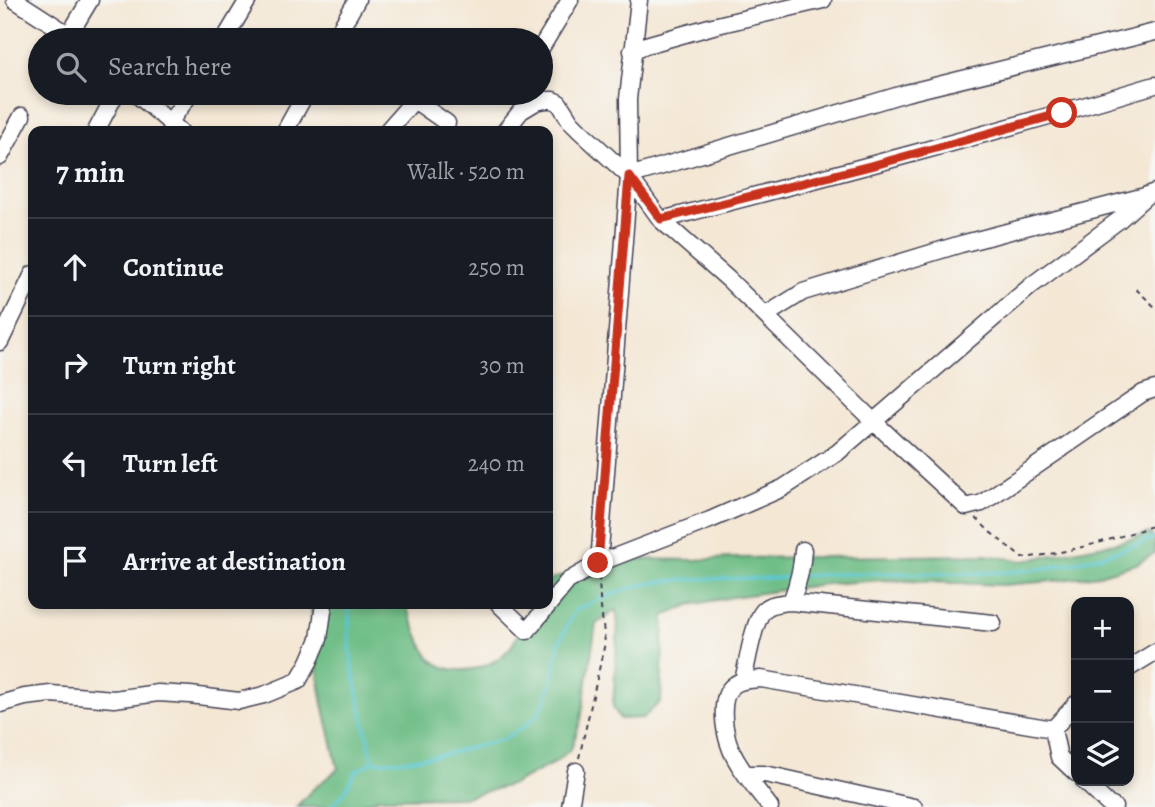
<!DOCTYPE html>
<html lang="en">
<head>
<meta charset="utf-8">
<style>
	:root { --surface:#171b24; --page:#242831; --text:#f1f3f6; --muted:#9ea1a6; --line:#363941 }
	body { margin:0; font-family:Alegreya,serif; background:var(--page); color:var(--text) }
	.controls { position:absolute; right:21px; bottom:21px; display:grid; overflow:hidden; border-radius:14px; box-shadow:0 4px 10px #0003 }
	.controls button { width:63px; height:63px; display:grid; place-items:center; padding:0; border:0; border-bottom:2px solid var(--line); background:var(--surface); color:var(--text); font:35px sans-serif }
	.stop { position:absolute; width:21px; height:21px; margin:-16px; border:5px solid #c8321e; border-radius:50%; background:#fff }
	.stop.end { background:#c8321e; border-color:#fff; box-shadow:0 2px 7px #0008 }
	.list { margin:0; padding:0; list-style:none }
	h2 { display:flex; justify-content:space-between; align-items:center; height:91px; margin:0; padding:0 28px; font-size:30px }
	h2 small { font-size:23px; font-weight:400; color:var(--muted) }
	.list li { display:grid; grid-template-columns:46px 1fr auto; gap:21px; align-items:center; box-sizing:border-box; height:98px; padding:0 28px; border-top:2px solid var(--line) }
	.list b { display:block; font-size:26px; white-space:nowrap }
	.list em { font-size:23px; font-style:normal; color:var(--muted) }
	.icon { flex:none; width:38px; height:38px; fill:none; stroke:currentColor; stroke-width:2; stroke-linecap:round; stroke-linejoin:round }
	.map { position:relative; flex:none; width:1155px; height:807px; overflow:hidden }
	.search { position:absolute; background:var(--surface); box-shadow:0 4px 10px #0003; left:28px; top:28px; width:525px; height:77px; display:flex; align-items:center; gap:18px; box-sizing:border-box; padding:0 24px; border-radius:38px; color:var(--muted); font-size:26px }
	.panel { position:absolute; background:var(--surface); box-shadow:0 4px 10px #0003; left:28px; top:126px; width:525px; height:483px; border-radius:14px }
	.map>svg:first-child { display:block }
</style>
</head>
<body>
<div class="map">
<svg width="1155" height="807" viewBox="0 0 1155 807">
	<rect width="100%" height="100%" fill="#f6f6f2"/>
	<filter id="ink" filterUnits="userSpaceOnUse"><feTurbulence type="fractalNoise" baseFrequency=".0143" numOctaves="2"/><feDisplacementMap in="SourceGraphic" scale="14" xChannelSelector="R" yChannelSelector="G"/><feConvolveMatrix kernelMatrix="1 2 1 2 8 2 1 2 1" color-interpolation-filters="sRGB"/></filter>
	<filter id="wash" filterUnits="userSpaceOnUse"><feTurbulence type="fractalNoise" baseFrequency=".00686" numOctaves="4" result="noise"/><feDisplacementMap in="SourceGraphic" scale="28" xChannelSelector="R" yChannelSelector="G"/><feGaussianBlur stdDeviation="1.57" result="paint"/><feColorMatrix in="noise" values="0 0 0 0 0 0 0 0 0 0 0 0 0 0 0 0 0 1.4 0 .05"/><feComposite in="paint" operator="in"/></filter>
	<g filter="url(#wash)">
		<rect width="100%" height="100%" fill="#f4e7d4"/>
		<path fill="#70be87" stroke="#497061" stroke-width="2" d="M1149,533L1155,539V553L1136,564L1099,575L1054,581L1002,585L885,580L826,584L733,597L689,605L664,616L661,701L643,718L620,719L613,707L618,625L616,610L596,624L581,720L571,749L554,763L514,784L465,797L380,798L353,807H296L312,790L338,769L323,704L315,656L311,604H403L406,606C411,617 424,655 432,660C455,679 492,669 510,648C517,640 526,615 532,604H548V583L552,579L606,563L635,559L694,560L734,558L985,555L1023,561L1119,542Z"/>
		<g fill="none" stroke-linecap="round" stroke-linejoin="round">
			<path stroke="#58c6ce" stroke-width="3.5" d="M805,576C885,569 966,579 1046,568C1083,562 1120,551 1155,538
				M349,604V638L352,666L373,762
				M330,807L344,793L356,771L373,762L408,760L447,754L504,739L522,728L539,714L551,685L559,643L575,610C599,600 622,589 647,584C695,575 745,581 794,577"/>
		</g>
	</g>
	<g filter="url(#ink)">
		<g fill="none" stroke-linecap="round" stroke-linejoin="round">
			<defs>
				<path id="minor" d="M15,0L77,40
					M69,35L90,0
					M224,40L248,0
					M334,40L357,0
					M541,48L570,0
					M632,51L646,45L713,26L823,0
					M135,93L180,131
					M169,123L191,93
					M96,131L116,93
					M285,131L306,93
					M387,131L414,100L447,123
					M505,131L521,111L536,102L546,100H553L559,103L571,122L580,131L629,176L661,220L728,279L873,421L966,507L982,503L1143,393L1155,389
					M0,157L22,116
					M629,176L906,93L1155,32
					M661,220C826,177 991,134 1155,85
					M766,315L803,292L961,244L1145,196
					M0,342L33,274
					M599,563L629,176L628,99L639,0
					M791,602C798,584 802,569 803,550
					M499,604L527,631L568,581L599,563L710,520L783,488L837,453L1032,285L1119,220L1147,195L1155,192
					M1129,668L1155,652
					M743,681C747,665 753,621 764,610C771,603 782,603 791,602L993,623
					M0,704L25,697L51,694L114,699L158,693L190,695L239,701L264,695L298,681L309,662L319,639L324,604
					M1053,729L1059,757L1076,773
					M1053,729L1076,704
					M746,774H764L779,777L914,807
					M1084,781L1108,804L1114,807
					M570,807L576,771
					M770,807C758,791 736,765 730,747C724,731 718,696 734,685C742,679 752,680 761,679L1053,729"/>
			</defs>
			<use href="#minor" stroke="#424052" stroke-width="19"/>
			<path stroke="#424052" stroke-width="2" stroke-dasharray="5 5" stroke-linecap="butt" d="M1136,289L1155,307
				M976,518L990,532L1022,558C1068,553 1111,540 1155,525
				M579,758L605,643L600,599L599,578"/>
			<use href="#minor" stroke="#fff" stroke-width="16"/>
		</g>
	</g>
	<g fill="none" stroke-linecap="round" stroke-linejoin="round" filter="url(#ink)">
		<path stroke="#c8321e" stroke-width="9" d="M598,563L629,176L661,219L878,164L1062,113"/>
	</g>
</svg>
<div class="controls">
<button>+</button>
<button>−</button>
<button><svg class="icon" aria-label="layers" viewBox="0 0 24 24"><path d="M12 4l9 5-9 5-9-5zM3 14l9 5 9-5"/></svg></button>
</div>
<div class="stop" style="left:1062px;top:113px"></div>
<div class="stop end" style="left:598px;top:563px"></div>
<div class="search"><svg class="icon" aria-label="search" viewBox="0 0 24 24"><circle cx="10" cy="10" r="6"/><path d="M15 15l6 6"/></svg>Search here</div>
<section class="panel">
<h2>7 min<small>Walk · 520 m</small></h2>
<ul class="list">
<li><svg class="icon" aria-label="ahead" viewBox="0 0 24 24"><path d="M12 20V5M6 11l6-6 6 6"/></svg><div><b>Continue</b></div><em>250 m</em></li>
<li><svg class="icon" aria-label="right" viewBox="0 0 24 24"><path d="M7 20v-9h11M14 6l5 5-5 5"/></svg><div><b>Turn right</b></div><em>30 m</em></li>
<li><svg class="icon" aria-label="left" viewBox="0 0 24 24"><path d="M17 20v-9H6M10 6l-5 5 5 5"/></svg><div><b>Turn left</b></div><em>240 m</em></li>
<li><svg class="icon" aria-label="arrive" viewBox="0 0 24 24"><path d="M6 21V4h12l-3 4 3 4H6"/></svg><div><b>Arrive at destination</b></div></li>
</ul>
</section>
</div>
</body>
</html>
